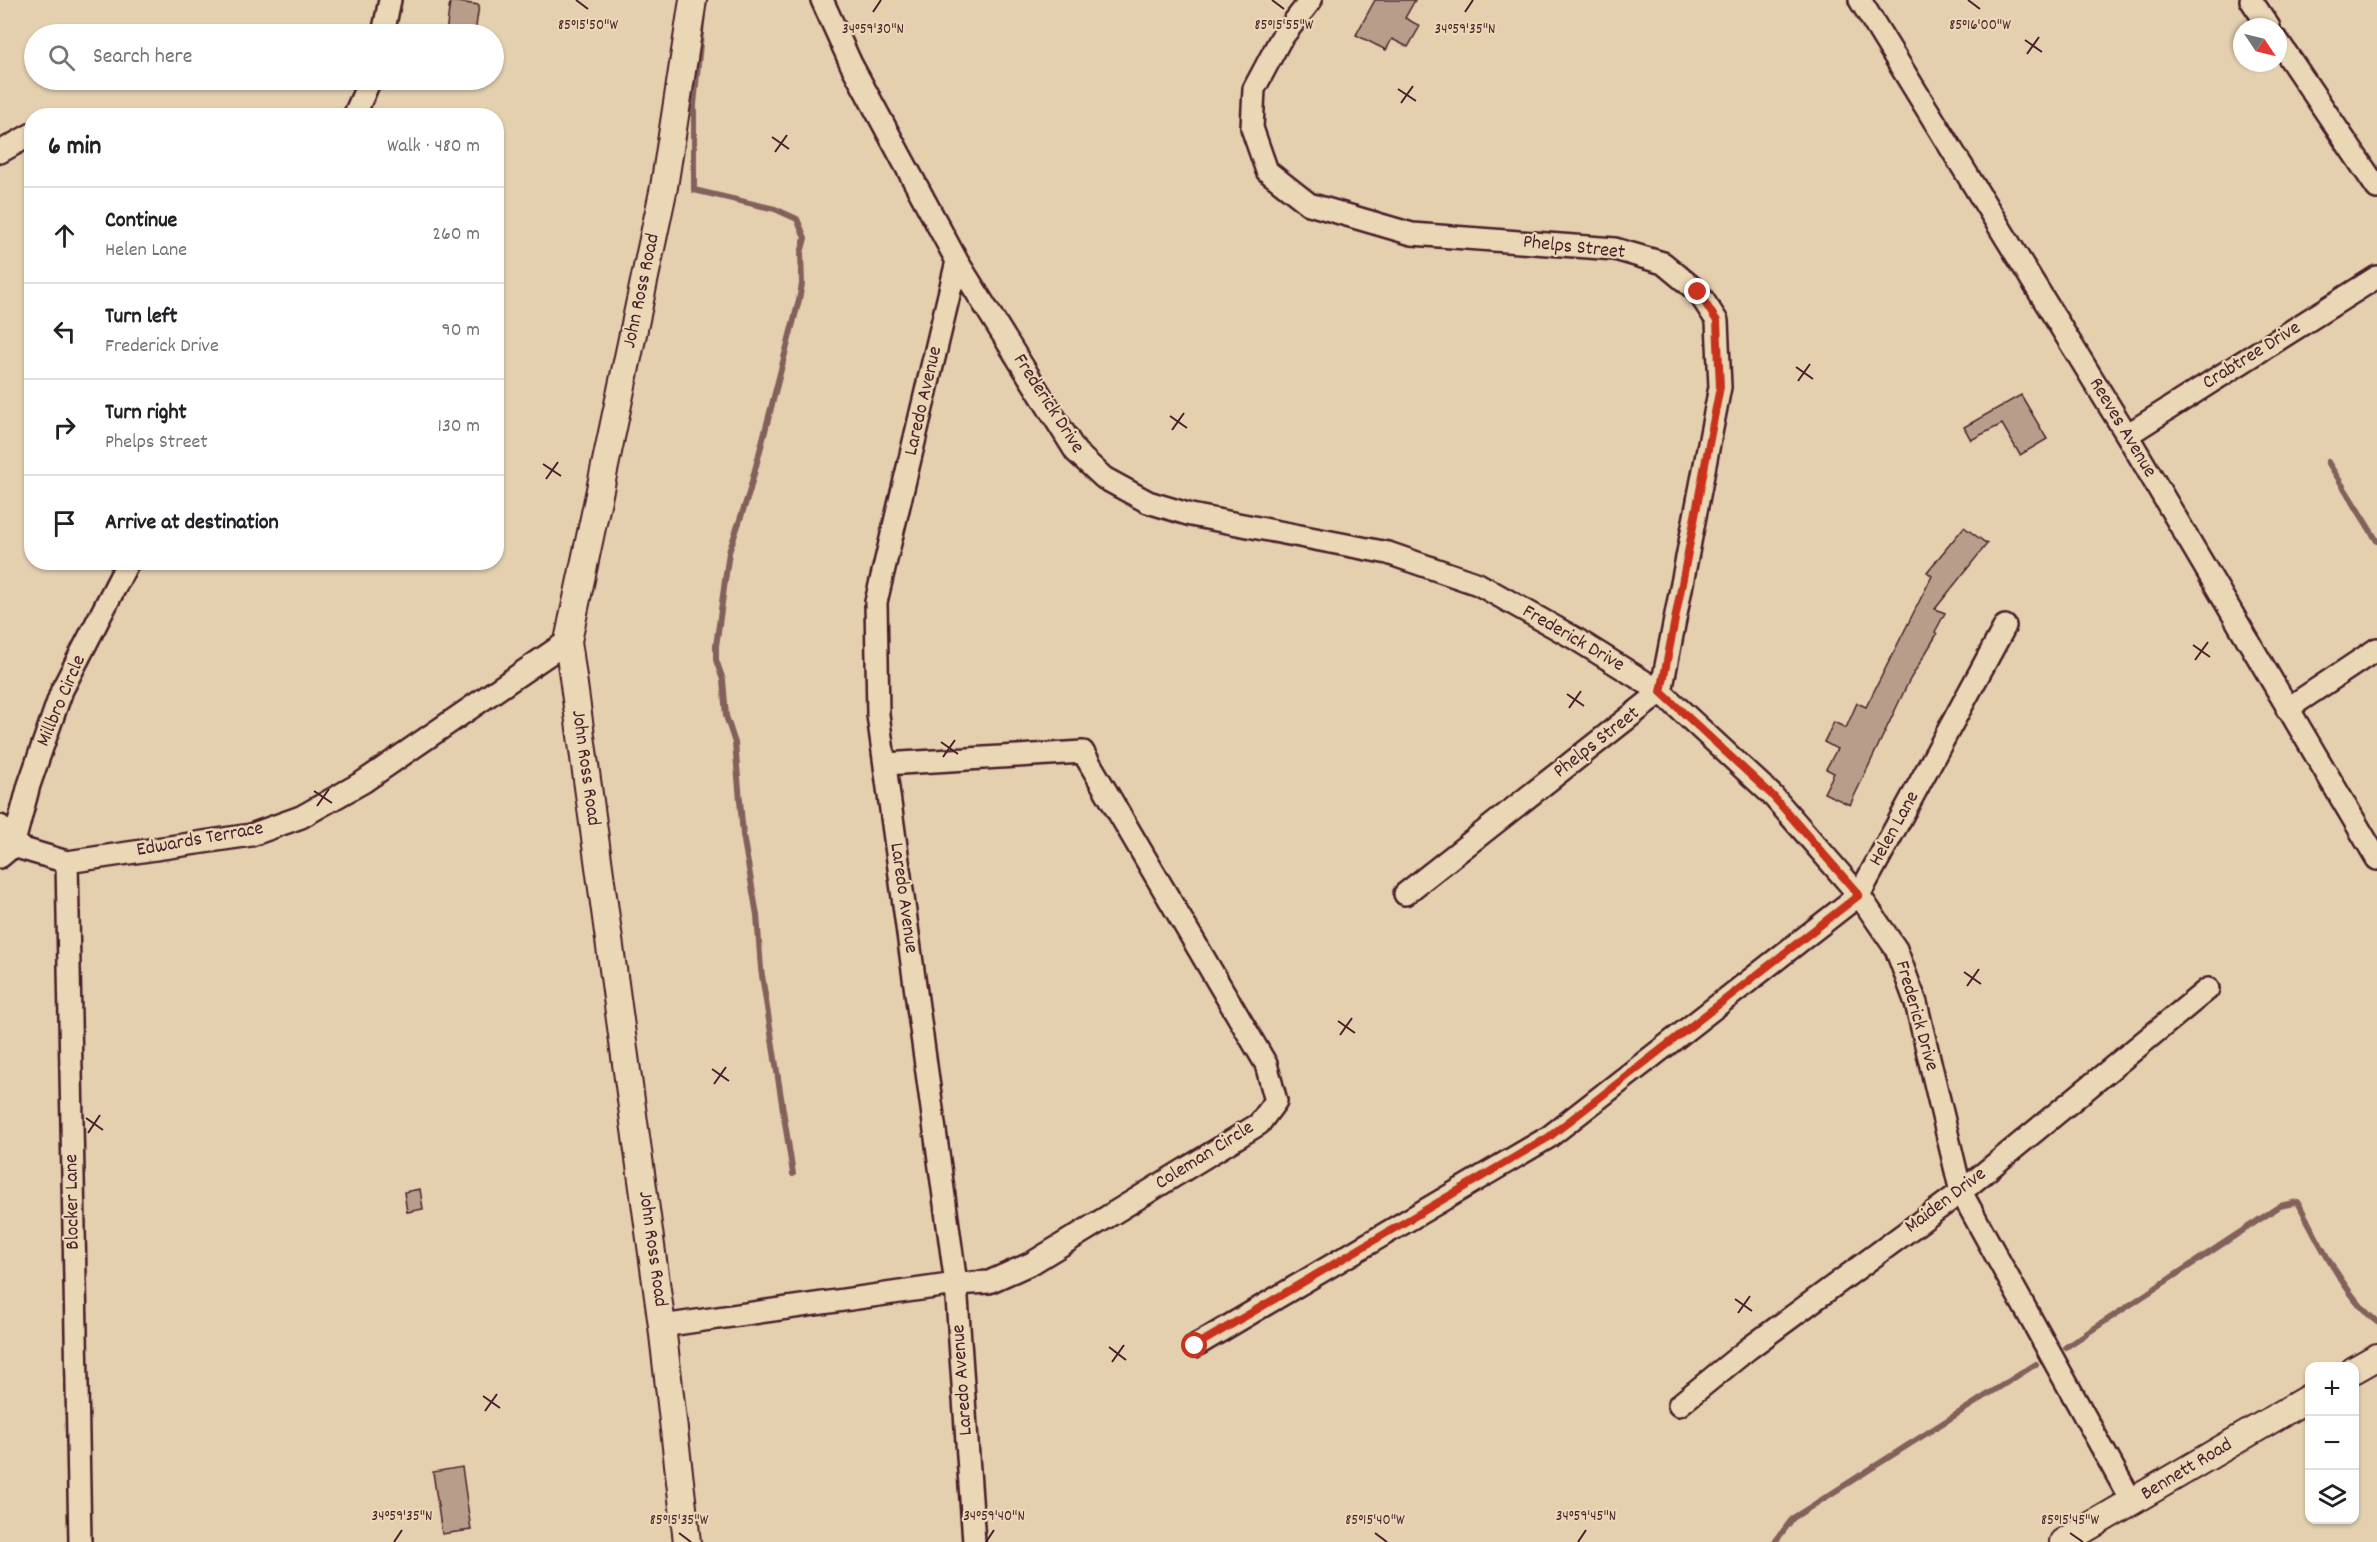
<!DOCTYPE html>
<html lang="en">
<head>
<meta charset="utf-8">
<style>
	:root { --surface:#fff; --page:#f6f6f6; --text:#202124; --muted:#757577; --line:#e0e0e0 }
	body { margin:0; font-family:Dekko,sans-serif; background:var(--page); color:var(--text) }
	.controls { position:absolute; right:18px; bottom:18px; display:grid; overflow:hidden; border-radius:12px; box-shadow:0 2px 4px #0004 }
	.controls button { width:54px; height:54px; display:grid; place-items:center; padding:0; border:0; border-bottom:2px solid var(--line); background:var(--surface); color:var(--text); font:30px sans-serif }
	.compass { position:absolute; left:2233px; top:18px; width:54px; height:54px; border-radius:50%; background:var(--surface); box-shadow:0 2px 4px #0004; rotate:125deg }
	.stop { position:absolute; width:18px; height:18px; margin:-14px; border:4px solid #c8321e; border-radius:50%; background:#fff }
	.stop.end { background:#c8321e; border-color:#fff; box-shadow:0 2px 6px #0008 }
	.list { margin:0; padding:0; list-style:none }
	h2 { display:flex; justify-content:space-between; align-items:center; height:78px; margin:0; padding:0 24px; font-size:26px }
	h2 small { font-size:20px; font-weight:400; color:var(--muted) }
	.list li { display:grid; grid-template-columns:39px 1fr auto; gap:18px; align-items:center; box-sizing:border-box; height:96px; padding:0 24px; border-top:2px solid var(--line) }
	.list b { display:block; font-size:22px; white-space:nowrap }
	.list p { margin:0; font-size:20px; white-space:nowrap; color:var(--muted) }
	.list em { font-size:20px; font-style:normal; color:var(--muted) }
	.icon { flex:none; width:33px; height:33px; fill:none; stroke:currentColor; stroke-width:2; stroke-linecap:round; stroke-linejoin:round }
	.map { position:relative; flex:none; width:2377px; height:1542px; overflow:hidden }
	.search { position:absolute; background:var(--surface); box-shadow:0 2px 4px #0004; left:24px; top:24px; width:480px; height:66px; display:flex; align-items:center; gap:15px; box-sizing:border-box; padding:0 21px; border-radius:33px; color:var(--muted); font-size:22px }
	.panel { position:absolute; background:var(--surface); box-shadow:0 2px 4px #0004; left:24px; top:108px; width:480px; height:462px; border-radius:24px }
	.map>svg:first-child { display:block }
</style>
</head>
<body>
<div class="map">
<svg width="2377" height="1542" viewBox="0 0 2377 1542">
	<rect width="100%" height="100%" fill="#e4d0af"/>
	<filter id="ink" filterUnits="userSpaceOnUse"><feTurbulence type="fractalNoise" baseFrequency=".0167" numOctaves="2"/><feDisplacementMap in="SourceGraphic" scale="12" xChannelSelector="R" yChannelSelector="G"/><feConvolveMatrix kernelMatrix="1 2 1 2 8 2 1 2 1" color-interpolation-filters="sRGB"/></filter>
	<g filter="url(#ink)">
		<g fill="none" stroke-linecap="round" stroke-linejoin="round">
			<path stroke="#83605c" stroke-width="6" d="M703,13L694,105V190L775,209L797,219L805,238L801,253L802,284L799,300L749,493L729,552L716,646V660L723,680L726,716L735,743L743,835L757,915L761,969L793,1174
				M2328,462L2377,541
				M2066,1347L2280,1206L2298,1202C2316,1238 2346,1297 2377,1322
				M1775,1542L1793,1518L2036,1364"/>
		</g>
		<path fill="#b89e8a" stroke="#4a1f2b" stroke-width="1.5" d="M1375,0H1415L1405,18L1420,26L1408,47L1392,39L1386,50L1356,35Z
			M450,1L479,5L475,34H446Z
			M2021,395L2047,439L2020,455L2002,424L1971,440L1964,427Z
			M1964,527L1987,544L1935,609L1945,613L1935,632L1937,634L1909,681L1850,805L1824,793L1834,773L1826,769L1837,749L1824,742L1834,722L1846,728L1857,703L1866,707L1932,576L1927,572Z
			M420,1189L423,1209L407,1212L404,1192Z
			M462,1467L471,1530L442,1534L433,1472Z"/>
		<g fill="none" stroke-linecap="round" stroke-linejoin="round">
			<defs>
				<path id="minor" d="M822,0L851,64L957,261L1076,452L1104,478L1148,502L1191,515L1388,553L1478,584L1576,639L1661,692L1772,795L1859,895L1896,949L1916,1003L1961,1192L2132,1502
					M1311,0L1280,40L1254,89L1252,128L1267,171L1309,204L1412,234L1615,249L1663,263L1698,292L1717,321L1720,387L1661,692L1405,894
					M1860,0L2127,435L2377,859
					M2251,0L2269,27
					M383,34L390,0
					M2278,41L2377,188
					M354,116L370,80
					M0,152L32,134
					M957,261L876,602L878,715L956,1284L974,1542
					M2127,435L2377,277
					M2287,709L2377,649
					M0,826L13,846
					M13,846L29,785L62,690L128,562
					M0,857L13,846L67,862L251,835L301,817L363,782L568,641
					M67,862L80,1542
					M662,1326L956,1284L989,1282L1032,1263L1259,1124L1276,1101L1266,1064L1083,752L885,764
					M1195,1346L1549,1137L1859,895L2005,626
					M1679,1405L1748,1349L1961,1192L2208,989"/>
				<path id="tertiary" d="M2354,1370L2377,1357
					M687,1542L662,1326L568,641L664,187L693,0
					M2063,1542L2310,1397"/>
			</defs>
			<use href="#minor" stroke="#4a1f2b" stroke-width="26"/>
			<use href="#tertiary" stroke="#4a1f2b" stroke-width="30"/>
			<use href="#minor" stroke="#ead7b5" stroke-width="21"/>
			<use href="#tertiary" stroke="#ead7b5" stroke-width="26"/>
		</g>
	</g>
	<g fill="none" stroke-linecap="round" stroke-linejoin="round" filter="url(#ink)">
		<path stroke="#c8321e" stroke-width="8" d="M1195,1346L1549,1137L1859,895L1772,795L1661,692L1720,387L1717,321L1698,292"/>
	</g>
	<path fill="none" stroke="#4a1f2b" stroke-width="2" d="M576,0L588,9M1272,0L1284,9M1968,0L1980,9M873,12L881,0M1465,12L1473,0M2025,40L2042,52M2027,54L2039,37M1398,89L1416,101M1401,103L1413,86M772,137L789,149M775,152L787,135M1796,367L1813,379M1798,381L1810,364M1170,416L1187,428M1172,430L1184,413M543,464L561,476M546,479L558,462M2193,645L2210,657M2195,660L2208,642M1567,694L1584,706M1569,708L1581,691M941,742L958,754M943,757L955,740M314,791L332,803M317,806L329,789M1964,972L1981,984M1967,986L1979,969M1338,1021L1355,1033M1340,1035L1352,1018M712,1069L729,1081M714,1084L726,1067M86,1118L103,1130M88,1133L100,1115M1735,1299L1752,1311M1738,1313L1750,1296M1109,1347L1126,1360M1112,1362L1124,1345M483,1396L500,1408M485,1411L497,1394M679,1533L691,1542M1375,1533L1387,1542M2070,1533L2083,1542M394,1542L402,1530M986,1542L994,1530M1578,1542L1586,1530"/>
	<g text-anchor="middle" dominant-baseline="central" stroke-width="4.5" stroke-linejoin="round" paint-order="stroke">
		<g font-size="20" fill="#4a1f2b" stroke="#ead7b5">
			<text transform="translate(1574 248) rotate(6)">Phelps Street</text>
			<text transform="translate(642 291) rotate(-78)">John Ross Road</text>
			<text transform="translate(2252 356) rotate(-32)">Crabtree Drive</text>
			<text transform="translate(924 401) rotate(-77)">Laredo Avenue</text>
			<text transform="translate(1048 404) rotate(57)">Frederick Drive</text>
			<text transform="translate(2122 428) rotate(59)">Reeves Avenue</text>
			<text transform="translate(1573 639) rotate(30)">Frederick Drive</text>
			<text transform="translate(62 701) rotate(-67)">Millbro Circle</text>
			<text transform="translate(1597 743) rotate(-38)">Phelps Street</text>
			<text transform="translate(585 768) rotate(82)">John Ross Road</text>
			<text transform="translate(1895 829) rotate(-61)">Helen Lane</text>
			<text transform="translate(200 840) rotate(-10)">Edwards Terrace</text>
			<text transform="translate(903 898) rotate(82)">Laredo Avenue</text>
			<text transform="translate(1916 1016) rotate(74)">Frederick Drive</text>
			<text transform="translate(1205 1156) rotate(-32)">Coleman Circle</text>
			<text transform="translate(1946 1201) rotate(-37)">Maiden Drive</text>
			<text transform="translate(73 1202) rotate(-91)">Blocker Lane</text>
			<text transform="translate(652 1249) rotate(82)">John Ross Road</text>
			<text transform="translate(963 1380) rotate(-94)">Laredo Avenue</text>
			<text transform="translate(2187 1470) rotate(-31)">Bennett Road</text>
		</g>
	</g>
	<g font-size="15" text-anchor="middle" fill="#4a1f2b" stroke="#ead7b5" stroke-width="4.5" stroke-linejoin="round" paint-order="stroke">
		<text x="1980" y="29">85°16'00"W</text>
		<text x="588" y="29">85°15'50"W</text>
		<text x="1284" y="29">85°15'55"W</text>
		<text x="873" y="33">34°59'30"N</text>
		<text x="1465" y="33">34°59'35"N</text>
		<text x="402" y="1520">34°59'35"N</text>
		<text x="994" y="1520">34°59'40"N</text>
		<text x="1586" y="1520">34°59'45"N</text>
		<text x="679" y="1524">85°15'35"W</text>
		<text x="1375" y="1524">85°15'40"W</text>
		<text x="2070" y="1524">85°15'45"W</text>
	</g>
</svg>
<div class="controls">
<button>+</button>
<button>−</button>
<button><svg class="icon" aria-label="layers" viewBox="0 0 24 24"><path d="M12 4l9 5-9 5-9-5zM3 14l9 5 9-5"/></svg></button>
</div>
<svg class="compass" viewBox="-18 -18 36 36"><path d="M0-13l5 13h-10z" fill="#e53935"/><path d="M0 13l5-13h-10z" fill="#757577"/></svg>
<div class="stop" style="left:1195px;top:1346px"></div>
<div class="stop end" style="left:1698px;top:292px"></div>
<div class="search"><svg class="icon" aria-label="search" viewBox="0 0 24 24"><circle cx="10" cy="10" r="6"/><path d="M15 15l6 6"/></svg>Search here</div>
<section class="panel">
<h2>6 min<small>Walk · 480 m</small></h2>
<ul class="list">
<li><svg class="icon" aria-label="ahead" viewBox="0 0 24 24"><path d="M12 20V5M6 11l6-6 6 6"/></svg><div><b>Continue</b><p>Helen Lane</p></div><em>260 m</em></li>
<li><svg class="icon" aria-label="left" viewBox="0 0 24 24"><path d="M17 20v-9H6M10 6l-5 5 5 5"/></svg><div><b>Turn left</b><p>Frederick Drive</p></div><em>90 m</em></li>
<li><svg class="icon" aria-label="right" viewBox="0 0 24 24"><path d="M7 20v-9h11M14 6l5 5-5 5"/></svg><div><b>Turn right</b><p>Phelps Street</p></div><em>130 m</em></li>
<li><svg class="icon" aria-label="arrive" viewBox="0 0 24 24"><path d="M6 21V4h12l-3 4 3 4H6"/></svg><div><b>Arrive at destination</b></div></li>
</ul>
</section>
</div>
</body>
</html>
